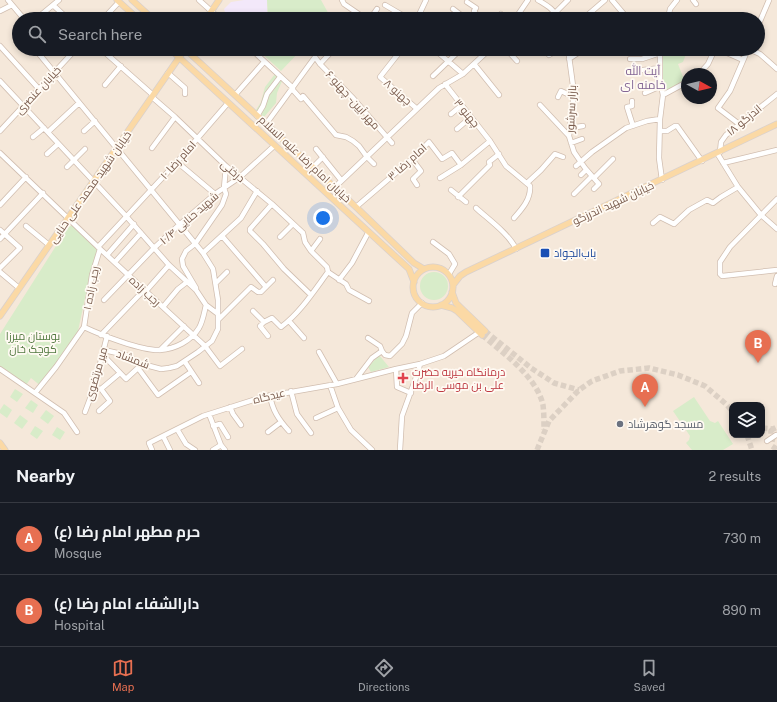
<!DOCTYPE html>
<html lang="en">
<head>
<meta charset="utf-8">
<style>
	:root { --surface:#171b24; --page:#20242c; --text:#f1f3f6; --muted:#9ea1a6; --line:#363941; --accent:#e76f51 }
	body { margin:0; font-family:"Public Sans",Cairo,sans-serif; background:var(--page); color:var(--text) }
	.controls { position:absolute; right:12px; bottom:12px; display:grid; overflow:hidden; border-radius:8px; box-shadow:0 2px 6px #0003 }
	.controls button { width:36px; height:36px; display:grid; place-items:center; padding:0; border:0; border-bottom:1px solid var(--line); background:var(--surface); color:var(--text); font:20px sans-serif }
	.compass { position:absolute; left:681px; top:68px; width:36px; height:36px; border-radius:50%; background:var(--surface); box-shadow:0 2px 6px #0003; rotate:98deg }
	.you { position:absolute; left:323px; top:218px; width:14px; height:14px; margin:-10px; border:3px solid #fff; border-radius:50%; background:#1a73e8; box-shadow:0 0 0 6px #1a73e833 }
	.badge { display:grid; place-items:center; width:26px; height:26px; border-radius:50%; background:var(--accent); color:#fff; font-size:13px; font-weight:700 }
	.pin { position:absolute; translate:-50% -33px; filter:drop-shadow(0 1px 2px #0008) }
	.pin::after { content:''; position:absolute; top:21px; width:14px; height:12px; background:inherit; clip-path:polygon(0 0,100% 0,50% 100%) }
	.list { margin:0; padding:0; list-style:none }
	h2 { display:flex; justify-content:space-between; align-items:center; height:52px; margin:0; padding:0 16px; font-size:17px }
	h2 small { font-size:13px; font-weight:400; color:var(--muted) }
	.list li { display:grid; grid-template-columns:26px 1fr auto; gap:12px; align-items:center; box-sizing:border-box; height:72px; padding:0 16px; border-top:1px solid var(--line) }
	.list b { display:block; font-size:15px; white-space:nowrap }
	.list p { margin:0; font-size:13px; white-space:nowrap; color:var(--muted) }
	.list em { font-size:13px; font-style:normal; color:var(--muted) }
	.icon { flex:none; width:22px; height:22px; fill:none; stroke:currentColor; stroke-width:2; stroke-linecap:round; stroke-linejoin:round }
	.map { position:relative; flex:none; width:777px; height:450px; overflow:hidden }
	.search { position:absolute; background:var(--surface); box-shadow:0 2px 6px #0003; left:12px; right:12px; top:12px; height:44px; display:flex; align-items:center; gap:10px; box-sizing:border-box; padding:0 14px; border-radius:22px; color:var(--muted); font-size:15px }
	.sheet { height:196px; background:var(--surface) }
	nav { display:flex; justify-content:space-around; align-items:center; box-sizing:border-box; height:56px; border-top:1px solid var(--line); background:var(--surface); font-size:11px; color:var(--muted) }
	nav a { display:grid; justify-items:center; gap:2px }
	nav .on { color:var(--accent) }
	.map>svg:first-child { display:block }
</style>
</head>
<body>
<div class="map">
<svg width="777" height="450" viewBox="0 0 777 450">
	<rect width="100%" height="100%" fill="#fdf6ec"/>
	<path fill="#f5e8da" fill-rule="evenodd" d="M0,0H777V450H0ZM19,19H758V49H19ZM687,74H711V98H687ZM732,405H762V435H732Z"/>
	<path fill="#f3e8fa" d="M244,0H267L268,19H227L224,9L231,2Z"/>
	<path fill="#d8ecc9" d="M267,0H321L331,18L330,19H268Z
		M257,49H302L281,71Z
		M662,49H688L683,62L678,64L685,82L664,93L662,79Z
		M275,74L282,81L277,93L276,103L264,117L256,110L261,102L265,87Z
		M73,225L98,250L90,275L78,331L42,387L31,378L24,388L0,372V334L68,227Z
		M420 286a14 14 0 1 1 28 0a14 14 0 1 1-28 0Z
		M379,355L389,367L371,372L368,367Z
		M15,389L23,394L17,402L10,397Z
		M694,397L710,421L715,423L718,421L733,444L723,450H692L686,443L689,440L690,436L673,411Z
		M31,400L38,405L33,413L25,408Z
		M4,404L12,410L7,418L0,413V410Z
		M46,410L54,416L48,424L40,418Z
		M20,415L28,421L22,429L14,423Z
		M35,426L43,431L37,439L30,434Z
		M57,427L65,432L60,440L52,435Z"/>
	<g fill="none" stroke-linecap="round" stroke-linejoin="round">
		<path stroke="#dcd0c4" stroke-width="5.5" stroke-dasharray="5.5 3" stroke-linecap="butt" d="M485,331L531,368L554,383L579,390
			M482,335C503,353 537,377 543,405C544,413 544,422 544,430
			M762,428L773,429L777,427
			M773,429L771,431V437L773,439L777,440
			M747,435L752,450
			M537,450L549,421L579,390L592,381L620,371L649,368L678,375L705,386L727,405L732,411
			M773,450L777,444"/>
		<defs>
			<path id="minor" d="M8,0L24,19
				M199,0L220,19
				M342,0L344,4L366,19
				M538,0C546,5 554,9 559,19
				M612,0L628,19
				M693,0L696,4
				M467,2L476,8L474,11L477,15L474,19
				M53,5L68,19
				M385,5L409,19
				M453,9L466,19
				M0,11L12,5
				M555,13L568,0
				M501,14L507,19
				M36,19L59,0
				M103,19L119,2
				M370,19L377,9
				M417,19L426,0
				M515,19L528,0
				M583,19L605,0
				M668,19L670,9L677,0
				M758,26L769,0
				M0,46L39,89
				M35,49L203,253L213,269L218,300V329L212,341L198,352L177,366L169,368L161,369L142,364L126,355L104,350
				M101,49L153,95
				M251,49L293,88
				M402,49L380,77L416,108
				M434,49L463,74
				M506,49L517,61
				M568,49L574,93L569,136L574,152L585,168L599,184L594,189
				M660,49V80L663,95L660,119L659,158L662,180
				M718,49L743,60
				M749,49L760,54L777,69
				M549,55L559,49
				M569,59L584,49
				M630,59H642L660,53
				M320,64L334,49
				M474,64L499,95
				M635,71L660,68
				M168,73L185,88V94
				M699,74L708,64L715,49
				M433,76L461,49
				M0,81L126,216L169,265L196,290L206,305L218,314
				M445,84L490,141L506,166L530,186C531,199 522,209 514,218
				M105,85L121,66
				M292,89L301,99L303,96L336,135L346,137L353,141L359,146L367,157L374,164
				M645,93L661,86
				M235,95L264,62
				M663,95L687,82
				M152,97L175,117L226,166L272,204L303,233L305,242L311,251L327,267L328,272
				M558,97L561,91L574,97
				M632,101V106L627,107L633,126
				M540,105L569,136
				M451,114L462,105
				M257,116L263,106L267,94L280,77
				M266,124L315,57L320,64L352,97L392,143
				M739,124L718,108L730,91L748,49
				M570,128L583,126
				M457,129L471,117
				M0,131L76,49
				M84,131L95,121
				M660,131H667L675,126H677L702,161
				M48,132L79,103
				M33,137L44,128
				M571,143L582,139
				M152,148L175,117
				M316,149L341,180
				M720,152L721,142L726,135L777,94
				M0,153L98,247L205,346L220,366L242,349
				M717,153L738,187L761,215L777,229
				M47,154L58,144
				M412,159L421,171L413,179L417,185
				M177,162L215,194
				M723,163L777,150
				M576,166L592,152L626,128L647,121L660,119
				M67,167L85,149
				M313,167L323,157
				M581,175L586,170
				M440,178L461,165L490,141
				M594,178L613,159
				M527,183L541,170L555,154L563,157
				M335,187L439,88L463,74L490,49
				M451,190L466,202
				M574,194L592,176
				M458,197L490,165L489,162L499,154
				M777,199L730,247L720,262V274L722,276L777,270
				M272,204L250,229V231L263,244L284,269L311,295
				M0,205L26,177
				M356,207L412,159L429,142L442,159L452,153L461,165
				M476,208C488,219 509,234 516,249
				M653,223L660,217L674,224L689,210L707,200L713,203L721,197L738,187
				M26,226L49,245
				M0,230L20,248L0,268
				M222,236L266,287
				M280,237L293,224
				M0,239L43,193
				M433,242L449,254L455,264L449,274
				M98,247L177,162L228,103
				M311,251L320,239
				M203,253L241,218L257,191
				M107,255L134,224
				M115,262L141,233
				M0,272L19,288
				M328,272L346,284L349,290L369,301
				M339,280L352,263L368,233
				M216,283L227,272
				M775,284L777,276
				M196,288L183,266L182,259L186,251L195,244L222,205L226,194L224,188L226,166
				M146,291L169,265
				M104,300L154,248L179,225L215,194L240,177L274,146
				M163,307L178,289L187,282
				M253,311L264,322L272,318L281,327C300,313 314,291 328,272
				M219,319L251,287L258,292H261L273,280
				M289,321L304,338
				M264,322L260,326L268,336
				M84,327C101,335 142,351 160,350C175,349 191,341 199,328C203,321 204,313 206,305
				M101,335L144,290
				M160,350L184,326
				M382,351L385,355L390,356L402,344L406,336L412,313L422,303
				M319,352L337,384
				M103,355L126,379L139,367
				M185,362L199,383
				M138,368L158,395L191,372
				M0,369L64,413L77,432
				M396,369L397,387L411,393
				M356,379L372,358L382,351L380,346L368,338
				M330,385L338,408L351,430L372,450
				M94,388L101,389L110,401L99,411
				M101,389L120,373
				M291,391L297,414L311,433
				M35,393L56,367L84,327L92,275L100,249
				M270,395C272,410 279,420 289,431
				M230,407L233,414L241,425
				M85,412L94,388L107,336
				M209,414L221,445L225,450
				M316,418L338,408
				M213,426L220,424L228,437
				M177,429L186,444L195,450
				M268,432L281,422
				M163,436L170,450
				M767,441L776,435
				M152,450L149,443L203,416L263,397L337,384L396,369L420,364L444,356L478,333
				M213,450L221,445
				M400,450L402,416L418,372L420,364"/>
			<path id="major" d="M117,0L138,19
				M132,0L153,19
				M206,19L219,0
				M170,49L409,269L414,282
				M185,49L356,207L414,263L424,269
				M413 287a20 20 0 1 1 40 0a20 20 0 1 1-40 0Z
				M453,285L460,276L466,272L777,124
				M452,292L456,303L460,307L485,331
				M441,305L452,308L457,311L482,335
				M0,316L185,49
				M0,443L5,450"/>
		</defs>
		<use href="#minor" stroke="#d1beb0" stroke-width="6"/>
		<use href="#major" stroke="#dad1cd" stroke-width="7"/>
		<use href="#minor" stroke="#fff" stroke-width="4.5"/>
		<use href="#major" stroke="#fbd9a5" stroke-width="5.5"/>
	</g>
	<rect fill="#1a4fb4" stroke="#fffaf3" stroke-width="1.5" x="540" y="248" width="10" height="10" rx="2"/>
	<path fill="#e0444e" stroke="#fffaf3" stroke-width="1.5" d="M401 372h4v4h4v4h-4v4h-4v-4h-4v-4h4z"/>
	<circle fill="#6b7280" stroke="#fffaf3" stroke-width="1.5" cx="620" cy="424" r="4"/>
	<g text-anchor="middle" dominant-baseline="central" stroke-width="3.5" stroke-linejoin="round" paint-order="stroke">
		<g font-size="11" fill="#7a5c4d" stroke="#fffaf3">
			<text transform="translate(38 90) rotate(-47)">خیابان عنصری</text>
			<text transform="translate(398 92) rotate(41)">چهنو ۸</text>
			<text transform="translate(353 100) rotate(48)">مهر آیین - چهنو ۶</text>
			<text transform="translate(571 109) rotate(-87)">بازار سرشور</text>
			<text transform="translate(467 113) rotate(51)">چهنو ۳</text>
			<text transform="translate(744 120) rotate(-40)">اندزگو ۱۸</text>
			<text transform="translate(305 159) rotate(43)">خیابان امام رضا علیه السلام</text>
			<text transform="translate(178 160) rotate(-48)">امام رضا ۱۰</text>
			<text transform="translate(407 162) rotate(-42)">امام رضا ۳</text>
			<text transform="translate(233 171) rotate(41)">درختی</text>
			<text transform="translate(90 187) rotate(-55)">خیابان شهید محمد علی حنایی</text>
			<text transform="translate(613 203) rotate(-25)">خیابان شهید اندرزگو</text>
			<text transform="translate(189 218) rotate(-41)">شهید حنایی ۱۰/۴</text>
			<text transform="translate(91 288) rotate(-79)">رجب زاده ۱</text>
			<text transform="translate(145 291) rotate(43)">رجب زاده</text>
			<text transform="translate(133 359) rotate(21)">شمشاد</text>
			<text transform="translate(96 374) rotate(-74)">میر مرتضوی</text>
			<text transform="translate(269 396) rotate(-14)">عیدگاه</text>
		</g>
		<g font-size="11" fill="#164399" stroke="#fffaf3" text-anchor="start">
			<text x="554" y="253">باب‌الجواد</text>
		</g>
		<g font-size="11" fill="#537a41" stroke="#fffaf3">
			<text x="33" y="336">بوستان میرزا<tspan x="33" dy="13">کوچک خان</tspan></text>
		</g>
		<g font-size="11" fill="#be3a42" stroke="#fffaf3" text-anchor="start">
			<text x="412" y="372">درمانگاه خیریه حضرت<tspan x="412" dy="13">علی بن موسی الرضا</tspan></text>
		</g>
		<g font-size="11" fill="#5b616d" stroke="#fffaf3" text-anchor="start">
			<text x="628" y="424">مسجد گوهرشاد</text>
		</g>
		<g font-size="12" fill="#846695" stroke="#fffaf3">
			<text x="643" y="71">آیت الله<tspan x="643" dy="14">خامنه ای</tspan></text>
		</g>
	</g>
</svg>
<div class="controls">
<button><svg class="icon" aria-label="layers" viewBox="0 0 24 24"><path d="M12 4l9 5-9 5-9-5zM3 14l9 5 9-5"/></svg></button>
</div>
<svg class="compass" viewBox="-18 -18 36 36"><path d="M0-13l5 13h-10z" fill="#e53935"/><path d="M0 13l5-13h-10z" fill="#9ea1a6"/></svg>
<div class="you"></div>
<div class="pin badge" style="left:645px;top:407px">A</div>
<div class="pin badge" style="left:758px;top:363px">B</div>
<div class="search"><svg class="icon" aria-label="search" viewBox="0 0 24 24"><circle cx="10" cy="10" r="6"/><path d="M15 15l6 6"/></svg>Search here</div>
</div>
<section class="sheet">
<h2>Nearby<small>2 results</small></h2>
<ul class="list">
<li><span class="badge">A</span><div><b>حرم مطهر امام رضا (ع)</b><p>Mosque</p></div><em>730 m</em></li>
<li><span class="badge">B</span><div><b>دارالشفاء امام رضا (ع)</b><p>Hospital</p></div><em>890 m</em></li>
</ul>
</section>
<nav>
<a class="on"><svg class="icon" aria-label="map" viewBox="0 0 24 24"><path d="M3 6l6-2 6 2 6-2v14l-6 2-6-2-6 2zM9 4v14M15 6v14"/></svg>Map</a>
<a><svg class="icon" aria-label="directions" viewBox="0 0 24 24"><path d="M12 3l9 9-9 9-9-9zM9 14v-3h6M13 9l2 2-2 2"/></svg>Directions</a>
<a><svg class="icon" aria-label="saved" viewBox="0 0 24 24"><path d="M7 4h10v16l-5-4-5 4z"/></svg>Saved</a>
</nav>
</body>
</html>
